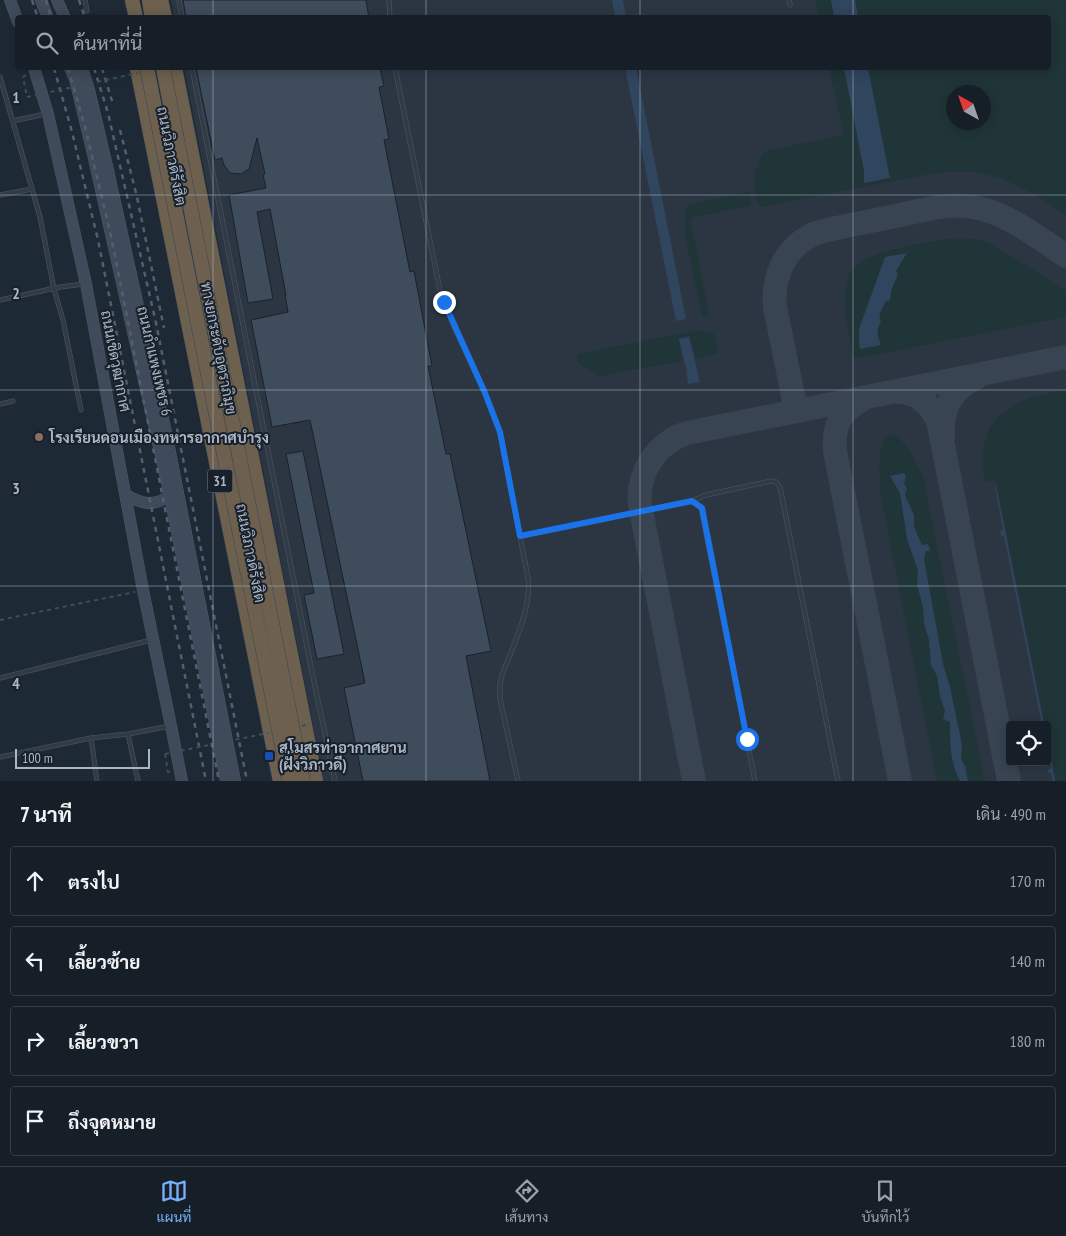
<!DOCTYPE html>
<html lang="th">
<head>
<meta charset="utf-8">
<style>
	:root { --surface:#161f28; --page:#232c34; --text:#f1f3f6; --muted:#9ea2a8; --line:#353d45; --accent:#79b0fb }
	body { margin:0; font-family:"PT Sans Narrow",Sarabun,sans-serif; background:var(--page); color:var(--text) }
	.controls { position:absolute; right:15px; bottom:15px; display:grid; overflow:hidden; border-radius:5px; box-shadow:0 2px 12px #0003 }
	.controls button { width:45px; height:45px; display:grid; place-items:center; padding:0; border:0; border-bottom:1px solid var(--line); background:var(--surface); color:var(--text); font:25px sans-serif }
	.compass { position:absolute; left:946px; top:85px; width:45px; height:45px; border-radius:50%; background:var(--surface); box-shadow:0 2px 12px #0003; rotate:320deg }
	.scale { position:absolute; left:15px; bottom:12px; width:135px; box-sizing:border-box; padding-left:5px; border:2px solid #abb6c4; border-top:0; font-size:14px; line-height:18px; white-space:nowrap; color:#abb6c4; -webkit-text-stroke:4px #17202b; paint-order:stroke }
	.stop { position:absolute; width:15px; height:15px; margin:-11px; border:4px solid #1a73e8; border-radius:50%; background:#fff }
	.stop.end { background:#1a73e8; border-color:#fff; box-shadow:0 1px 5px #0008 }
	.list { margin:0; padding:0; list-style:none }
	h2 { display:flex; justify-content:space-between; align-items:center; height:65px; margin:0; padding:0 20px; font-size:21px }
	h2 small { font-size:16px; font-weight:400; color:var(--muted) }
	.list li { display:grid; grid-template-columns:32px 1fr auto; gap:15px; align-items:center; box-sizing:border-box; height:70px; margin:0 10px 10px; padding:0 10px; border:1px solid var(--line); border-radius:5px }
	.list b { display:block; font-size:19px; white-space:nowrap }
	.list em { font-size:16px; font-style:normal; color:var(--muted) }
	.icon { flex:none; width:28px; height:28px; fill:none; stroke:currentColor; stroke-width:2; stroke-linecap:round; stroke-linejoin:round }
	.map { position:relative; flex:none; width:1066px; height:781px; overflow:hidden }
	.search { position:absolute; background:var(--surface); box-shadow:0 2px 12px #0003; left:15px; right:15px; top:15px; height:55px; display:flex; align-items:center; gap:12px; box-sizing:border-box; padding:0 18px; border-radius:5px; color:var(--muted); font-size:19px }
	.sheet { height:385px; background:var(--surface) }
	nav { display:flex; justify-content:space-around; align-items:center; box-sizing:border-box; height:70px; border-top:1px solid var(--line); background:var(--surface); font-size:14px; color:var(--muted) }
	nav a { display:grid; justify-items:center; gap:2px }
	nav .on { color:var(--accent) }
	.map>svg:first-child { display:block }
</style>
</head>
<body>
<div class="map">
<svg width="1066" height="781" viewBox="0 0 1066 781">
	<rect width="100%" height="100%" fill="#1e2936"/>
	<path fill="#2c3643" fill-rule="evenodd" d="M171,0H1066V781H324L184,68H1048V18H174ZM954,92H984V122H954ZM1010,725H1047V762H1010Z"/>
	<path fill="#203537" fill-rule="evenodd" d="M815,0H831L834,17H819Z
		M855,0H1066V215C1020,184 988,164 930,174L761,207C749,191 754,167 765,151L844,135L829,68H844L864,171V182L889,177L868,68H1048V18L859,17ZM954,92H984V122H954Z
		M750,191L751,205L692,218L691,222L709,315L702,316L685,236V209L688,205Z
		M955,238L979,239L991,244L1066,290V317L859,358H854L852,352C848,329 842,307 847,283C847,279 848,275 850,272C862,251 932,241 955,238Z
		M699,330L713,333L715,337L718,353L696,359L690,336L678,338L682,361L600,376L578,363L577,354Z
		M1066,390V781H1056L1047,736V725H1045L996,480L985,482C984,472 982,462 983,451C987,407 1029,396 1066,390Z
		M893,435C908,442 916,463 923,477L985,781H937L880,492C880,481 877,444 886,437C887,436 890,435 893,435Z"/>
	<path fill="#30455e" d="M612,0H623L626,17H615Z
		M831,0H855L858,17H834Z
		M625,68H636L686,319L676,321Z
		M844,68H868L890,178L864,183V171Z
		M907,253L896,271L898,274L891,291L890,300L885,302C883,309 877,314 881,322C875,331 878,336 881,345L860,349L859,343V329L885,257Z
		M689,337L700,382L688,384L686,368L679,339Z
		M904,473L906,476L904,484L907,488L905,495L914,515V525L917,534L922,545L928,544L930,551H926L924,559L943,664L950,687L962,745L961,759L965,766L968,781H960C950,763 950,742 950,722L943,719L945,711L940,696L937,676L931,665L929,640L924,623L923,607L917,585L918,571L907,539L900,493L890,476Z
		M995,486H996L1044,725H1042L1004,536H1001L1000,531L1003,530Z
		M1047,740L1055,781H1053L1051,774L1048,772V770L1051,768L1047,751Z"/>
	<g fill="none" stroke-linecap="round" stroke-linejoin="round">
		<path stroke="#384452" stroke-width="24" d="M895,392C917,391 932,405 939,425L1009,781
			M863,399C840,411 833,426 835,451L900,781
			M796,410L775,307C772,275 786,246 816,233C826,230 836,228 846,226C861,223 876,220 891,217C917,212 946,202 973,207C1008,213 1037,237 1066,256
			M943,436C941,409 953,388 977,377
			M694,781L640,505C637,473 656,443 687,433L1066,357"/>
	</g>
	<path fill="#3f4c5b" stroke="#19222d" d="M183,0H366L369,18H186Z
		M196,68H380L384,86L379,87L389,139L384,140L410,272L414,271L432,366H428L446,454H450L491,651L466,656L490,781H363L344,688L365,683L310,420L272,427L251,320L288,312L285,295H286L270,209L257,212L273,299L248,303L229,195L266,188L263,175L265,174L257,138L249,169L241,174L230,173L224,165L222,158L215,160Z
		M303,451L344,654L317,659L304,595L314,593L286,454Z"/>
	<g fill="none" stroke-linecap="round" stroke-linejoin="round">
		<defs>
			<path id="lane" d="M85,0L87,11
				M179,0L182,18
				M389,0L390,18
				M789,0L790,5
				M192,68L312,672L335,781
				M395,68L441,295L455,329L485,393L500,432L528,578C532,608 513,646 502,675L500,684V699L518,781
				M0,77L40,217L54,289L63,320L81,410
				M13,121L45,114
				M0,195L32,189
				M0,300L60,287L84,284
				M0,404L13,401
				M692,501L701,508L755,781
				M520,536L692,501L706,495L771,481L776,482L780,487L838,781
				M0,678L151,640
				M128,734L138,781
				M91,738L97,781
				M0,757L91,738L128,734L170,726"/>
			<path id="secondary" d="M10,0L18,22
				M41,0L48,18
				M57,0L65,18
				M34,68L48,114L86,284L143,590L171,726L182,781
				M70,68L75,79L93,154L170,496L213,712L226,781
				M82,68L89,90L107,166L167,437L235,781
				M126,495C143,504 152,507 170,496"/>
			<path id="highway" d="M132,0L136,18
				M149,0L152,18
				M161,0L165,18
				M137,68L280,781
				M175,68L316,781"/>
		</defs>
		<use href="#lane" stroke="#4f5965" stroke-width="5"/>
		<use href="#secondary" stroke="#4f5965" stroke-width="12"/>
		<use href="#highway" stroke="#3c4651" stroke-width="15"/>
		<path stroke="#3a5152" stroke-width="2" stroke-dasharray="4 4" stroke-linecap="butt" d="M26,75L23,77L27,97
			M0,620L135,592
			M165,754L168,772H170"/>
		<use href="#lane" stroke="#313b46" stroke-width="4"/>
		<use href="#secondary" stroke="#3f4a5a" stroke-width="11"/>
		<use href="#highway" stroke="#6d604e" stroke-width="14"/>
		<path stroke="#535f6e" stroke-width="2.5" stroke-dasharray="5 5" stroke-linecap="butt" d="M32,0L38,18
			M46,0L51,18
			M79,0L85,18
			M54,68L72,132L98,240L206,781
			M68,68L85,127L111,236L219,781
			M94,68L108,113L156,323L247,781
			M102,68L112,101
			M120,130L137,197L164,328"/>
		<defs>
			<path id="highway-bridge" d="M147,68L289,781
				M163,68L303,781"/>
		</defs>
		<use href="#highway-bridge" stroke="#3c4651" stroke-width="15" stroke-linecap="butt"/>
		<path stroke="#3a5152" stroke-width="2" stroke-dasharray="4 4" stroke-linecap="butt" d="M27,97L138,73
			M302,726L310,724
			M165,754L268,733"/>
		<use href="#highway-bridge" stroke="#6d604e" stroke-width="14"/>
	</g>
	<g fill="none" stroke-linecap="round" stroke-linejoin="round">
		<path stroke="#1a73e8" stroke-width="6" d="M444,302L485,393L500,432L520,536L692,501L702,508L747,739"/>
	</g>
	<path fill="none" stroke="#abb6c4" stroke-width="1" stroke-opacity="0.55" d="M213,0V18M426,0V18M640,0V18M853,0V18M213,68V781M426,68V781M640,68V781M853,68V781M0,195H1066M0,390H1066M0,586H1066"/>
	<circle fill="#8d6e63" stroke="#17202b" stroke-width="2" cx="39" cy="437" r="5"/>
	<rect fill="#1a4fb4" stroke="#17202b" stroke-width="2" x="264" y="751" width="10" height="10" rx="2.5"/>
	<g text-anchor="middle" dominant-baseline="central" stroke-width="4" stroke-linejoin="round" paint-order="stroke">
		<rect fill="#17202b" stroke="#7f8996" stroke-width="1" x="207.5" y="469.5" width="25" height="23" rx="4"/>
		<g font-size="14" font-weight="bold" fill="#abb6c4">
			<text x="220" y="481">31</text>
		</g>
		<g font-size="15" fill="#abb6c4" stroke="#17202b">
			<text transform="translate(172 156) rotate(79)">ถนนวิภาวดีรังสิต</text>
			<text transform="translate(219 348) rotate(79)">ทางยกระดับอุตราภิมุข</text>
			<text transform="translate(116 361) rotate(79)">ถนนเชิดวุฒากาศ</text>
			<text transform="translate(155 361) rotate(77)">ถนนกำแพงเพชร 6</text>
			<text transform="translate(251 553) rotate(79)">ถนนวิภาวดีรังสิต</text>
		</g>
		<g font-size="15" font-weight="bold" fill="#abb6c4" stroke="#17202b" text-anchor="start">
			<text x="49" y="437">โรงเรียนดอนเมืองทหารอากาศบำรุง</text>
			<text x="279" y="747">สโมสรท่าอากาศยาน<tspan x="279" dy="17">(ฝั่งวิภาวดี)</tspan></text>
		</g>
	</g>
	<g font-size="16" text-anchor="middle" font-weight="bold" fill="#abb6c4" stroke="#17202b" stroke-width="4" stroke-linejoin="round" paint-order="stroke">
		<text x="16" y="103">1</text>
		<text x="16" y="299">2</text>
		<text x="16" y="494">3</text>
		<text x="16" y="689">4</text>
	</g>
</svg>
<div class="controls">
<button><svg class="icon" aria-label="locate" viewBox="0 0 24 24"><circle cx="12" cy="12" r="6"/><path d="M12 2v4M12 18v4M2 12h4M18 12h4"/></svg></button>
</div>
<svg class="compass" viewBox="-18 -18 36 36"><path d="M0-13l5 13h-10z" fill="#e53935"/><path d="M0 13l5-13h-10z" fill="#9ea2a8"/></svg>
<div class="scale">100 m</div>
<div class="stop" style="left:747px;top:739px"></div>
<div class="stop end" style="left:444px;top:302px"></div>
<div class="search"><svg class="icon" aria-label="search" viewBox="0 0 24 24"><circle cx="10" cy="10" r="6"/><path d="M15 15l6 6"/></svg>ค้นหาที่นี่</div>
</div>
<section class="sheet">
<h2>7 นาที<small>เดิน · 490 m</small></h2>
<ul class="list">
<li><svg class="icon" aria-label="ahead" viewBox="0 0 24 24"><path d="M12 20V5M6 11l6-6 6 6"/></svg><div><b>ตรงไป</b></div><em>170 m</em></li>
<li><svg class="icon" aria-label="left" viewBox="0 0 24 24"><path d="M17 20v-9H6M10 6l-5 5 5 5"/></svg><div><b>เลี้ยวซ้าย</b></div><em>140 m</em></li>
<li><svg class="icon" aria-label="right" viewBox="0 0 24 24"><path d="M7 20v-9h11M14 6l5 5-5 5"/></svg><div><b>เลี้ยวขวา</b></div><em>180 m</em></li>
<li><svg class="icon" aria-label="arrive" viewBox="0 0 24 24"><path d="M6 21V4h12l-3 4 3 4H6"/></svg><div><b>ถึงจุดหมาย</b></div></li>
</ul>
</section>
<nav>
<a class="on"><svg class="icon" aria-label="map" viewBox="0 0 24 24"><path d="M3 6l6-2 6 2 6-2v14l-6 2-6-2-6 2zM9 4v14M15 6v14"/></svg>แผนที่</a>
<a><svg class="icon" aria-label="directions" viewBox="0 0 24 24"><path d="M12 3l9 9-9 9-9-9zM9 14v-3h6M13 9l2 2-2 2"/></svg>เส้นทาง</a>
<a><svg class="icon" aria-label="saved" viewBox="0 0 24 24"><path d="M7 4h10v16l-5-4-5 4z"/></svg>บันทึกไว้</a>
</nav>
</body>
</html>
